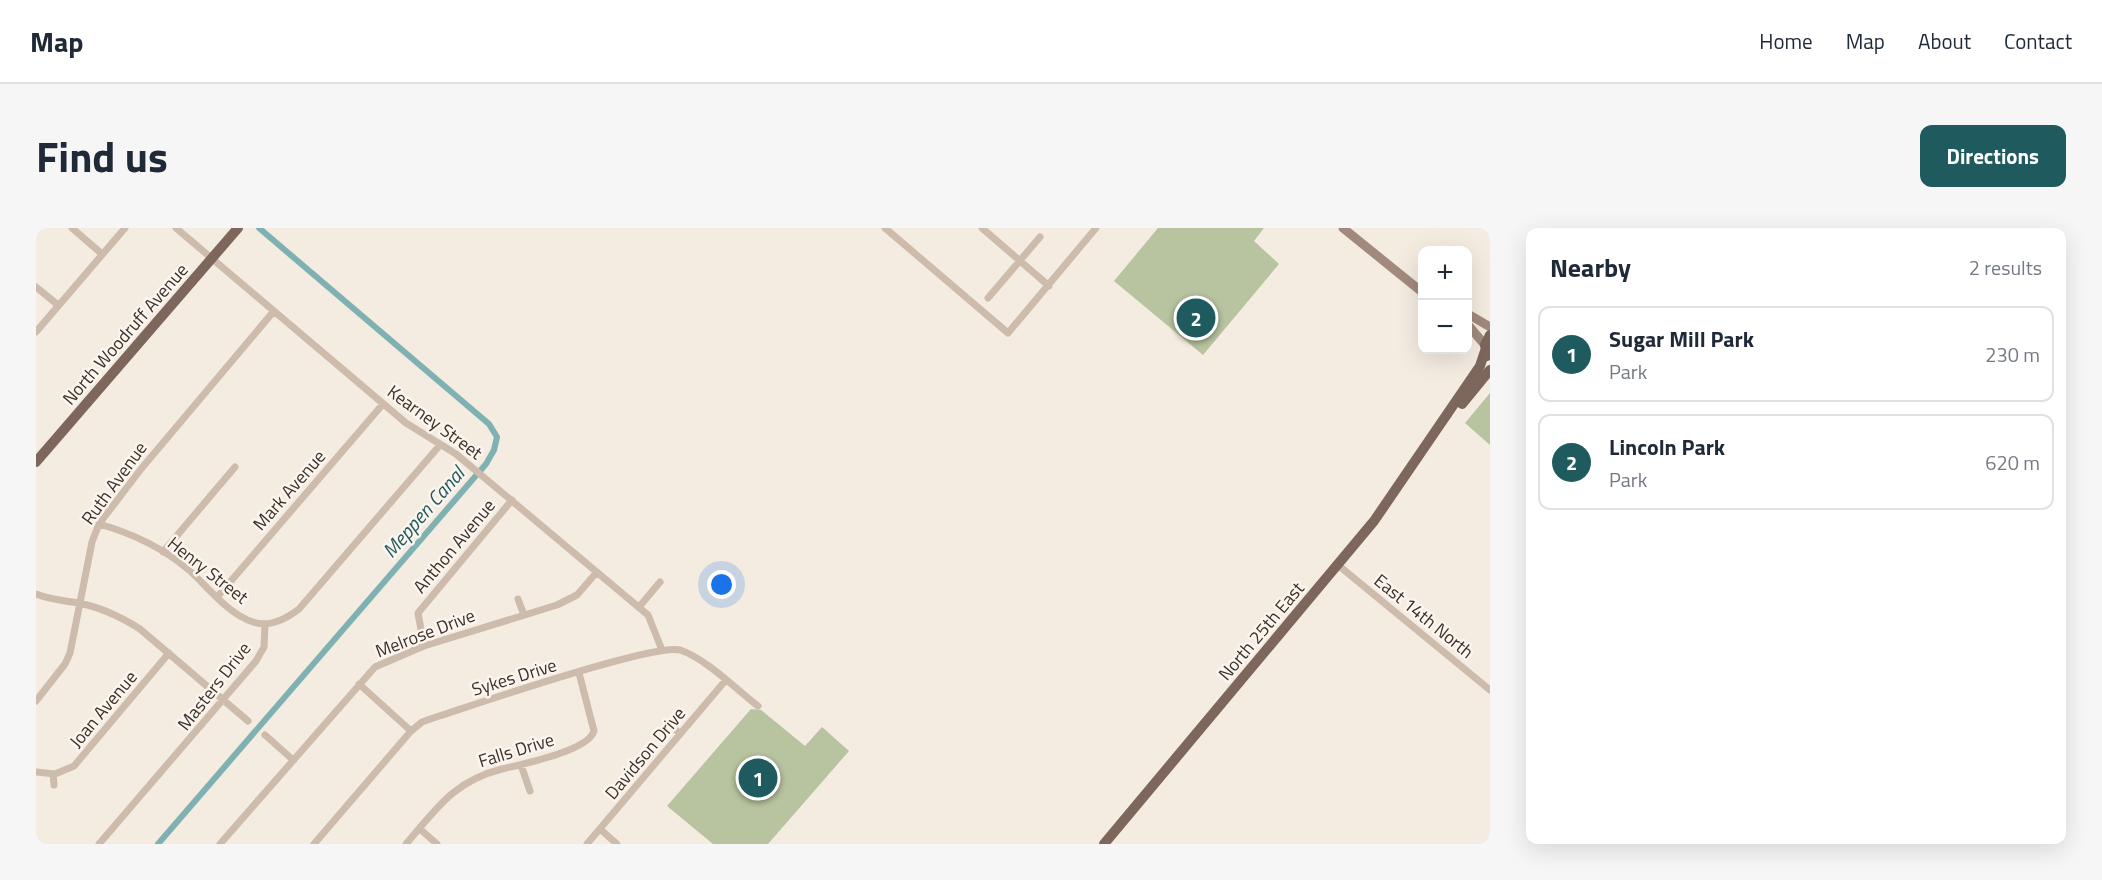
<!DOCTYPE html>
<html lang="en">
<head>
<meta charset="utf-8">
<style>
	:root { --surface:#fff; --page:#f6f6f7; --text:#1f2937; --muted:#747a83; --line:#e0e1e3; --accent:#1f5a5e }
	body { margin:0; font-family:"Titillium Web",sans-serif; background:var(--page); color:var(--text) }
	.controls { position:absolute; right:18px; top:18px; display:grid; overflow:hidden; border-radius:12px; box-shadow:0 6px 24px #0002 }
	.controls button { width:54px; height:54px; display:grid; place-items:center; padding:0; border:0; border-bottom:2px solid var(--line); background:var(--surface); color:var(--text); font:30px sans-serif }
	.you { position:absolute; left:686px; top:357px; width:21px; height:21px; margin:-15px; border:4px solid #fff; border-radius:50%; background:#1a73e8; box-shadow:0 0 0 9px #1a73e833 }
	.badge { display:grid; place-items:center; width:39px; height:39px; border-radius:50%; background:var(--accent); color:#fff; font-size:20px; font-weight:700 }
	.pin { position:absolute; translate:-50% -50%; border:3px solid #fff; box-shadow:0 2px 6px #0006 }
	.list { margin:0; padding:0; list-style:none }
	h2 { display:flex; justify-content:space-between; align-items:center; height:78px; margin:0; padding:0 24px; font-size:26px }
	h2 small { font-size:20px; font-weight:400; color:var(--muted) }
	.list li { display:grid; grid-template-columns:39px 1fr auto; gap:18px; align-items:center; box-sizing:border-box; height:96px; margin:0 12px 12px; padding:0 12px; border:2px solid var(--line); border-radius:12px }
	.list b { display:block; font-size:22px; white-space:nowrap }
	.list p { margin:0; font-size:20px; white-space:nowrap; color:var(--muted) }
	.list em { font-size:20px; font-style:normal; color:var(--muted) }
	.map { position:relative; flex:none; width:1454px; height:616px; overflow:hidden; border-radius:12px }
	header { display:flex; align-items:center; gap:36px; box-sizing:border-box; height:84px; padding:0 30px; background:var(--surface); border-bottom:2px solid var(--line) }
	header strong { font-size:28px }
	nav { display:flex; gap:33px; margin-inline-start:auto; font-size:21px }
	.intro { display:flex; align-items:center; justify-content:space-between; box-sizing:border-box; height:144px; padding:0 36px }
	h1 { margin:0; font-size:42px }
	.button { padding:15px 27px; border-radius:12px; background:var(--accent); color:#fff; font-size:21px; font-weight:700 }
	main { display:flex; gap:36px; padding:0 36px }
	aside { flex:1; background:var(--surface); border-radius:12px; box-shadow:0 6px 24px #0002 }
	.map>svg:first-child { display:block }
</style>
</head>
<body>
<header>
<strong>Map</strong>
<nav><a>Home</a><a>Map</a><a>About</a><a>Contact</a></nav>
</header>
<div class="intro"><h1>Find us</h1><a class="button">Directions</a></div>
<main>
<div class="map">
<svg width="1454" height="616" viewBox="0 0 1454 616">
	<rect width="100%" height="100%" fill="#f4ebe1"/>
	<path fill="#b8c4a0" d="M1122,0H1228L1218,13L1243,36L1167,127L1078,53Z
		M1454,165V217L1429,195Z
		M715,481L725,482L769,518L786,499L813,523L732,616H677L631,578Z"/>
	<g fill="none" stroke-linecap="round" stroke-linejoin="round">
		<path stroke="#7fb0b2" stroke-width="6" d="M122,616L450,236L458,222L461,209L453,196L223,0"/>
		<path stroke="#cdbbac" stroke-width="7" d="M36,0L66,26
			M140,0L370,195L420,226L612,387L626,422
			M849,0L972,105L1060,0
			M946,0L1013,58
			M0,59L22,77
			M952,70L1004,9
			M0,104L89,0
			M63,296C95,305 127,320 153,342C172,359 192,386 217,394C234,400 250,391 263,381L404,217
			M127,324L199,239
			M1302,337L1454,462
			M0,366C14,372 28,372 42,375C65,379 85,389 104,401L212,493
			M182,368L347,176
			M482,371L488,387
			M603,379L624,354
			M388,418L382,385L476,272
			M323,456L375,503
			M0,473L29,436L34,425L56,314L63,296L105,241L238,83
			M634,496L644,506
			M229,507L256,531
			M485,537L494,563
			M0,544L19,546L38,538L133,425
			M17,546L18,557
			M384,601L401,616
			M564,601L581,616
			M63,616L220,433L228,419L229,396
			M184,616L339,439L388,418L521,377L541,367L561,344
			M278,616L375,503L386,494L403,488C441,476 618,415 644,422C669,430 701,462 722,478
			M370,616C401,580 418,553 466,541C487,536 552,523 558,503L543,445
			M551,616L689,453"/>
		<path stroke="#a18a7d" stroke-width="9" d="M1307,0L1386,64
			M1432,86L1454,99
			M1432,97L1449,117"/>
		<path stroke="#7d675c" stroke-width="10" d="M1451,128L1449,117L1454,107
			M1426,176L1454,142
			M0,234L202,0
			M1068,616L1338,293L1444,138L1449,123"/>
	</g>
	<g text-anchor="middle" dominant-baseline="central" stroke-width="5" stroke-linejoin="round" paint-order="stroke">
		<g font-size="18" fill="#3b302b" stroke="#fbf5ee">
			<text transform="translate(89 106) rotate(-49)">North Woodruff Avenue</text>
			<text transform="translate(399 194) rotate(36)">Kearney Street</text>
			<text transform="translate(78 255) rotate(-54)">Ruth Avenue</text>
			<text transform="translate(253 262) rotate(-49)">Mark Avenue</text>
			<text transform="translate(418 318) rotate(-50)">Anthon Avenue</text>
			<text transform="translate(172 342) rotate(38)">Henry Street</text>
			<text transform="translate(1388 388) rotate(39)">East 14th North</text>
			<text transform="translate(1225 403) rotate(-50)">North 25th East</text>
			<text transform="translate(389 405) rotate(-21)">Melrose Drive</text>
			<text transform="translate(478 449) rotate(-17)">Sykes Drive</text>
			<text transform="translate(178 458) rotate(-52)">Masters Drive</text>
			<text transform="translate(67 481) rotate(-50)">Joan Avenue</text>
			<text transform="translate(480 522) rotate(-17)">Falls Drive</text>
			<text transform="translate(609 525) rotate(-50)">Davidson Drive</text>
		</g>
		<g font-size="20" font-style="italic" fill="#1f5a5e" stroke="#fbf5ee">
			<text transform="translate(387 284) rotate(-49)">Meppen Canal</text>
		</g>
	</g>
</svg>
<div class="controls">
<button>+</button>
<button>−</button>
</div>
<div class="you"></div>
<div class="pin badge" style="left:722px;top:550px">1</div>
<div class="pin badge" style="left:1160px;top:90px">2</div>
</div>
<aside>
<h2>Nearby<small>2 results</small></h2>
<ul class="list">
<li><span class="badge">1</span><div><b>Sugar Mill Park</b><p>Park</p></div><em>230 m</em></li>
<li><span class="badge">2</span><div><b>Lincoln Park</b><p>Park</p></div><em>620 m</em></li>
</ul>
</aside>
</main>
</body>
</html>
